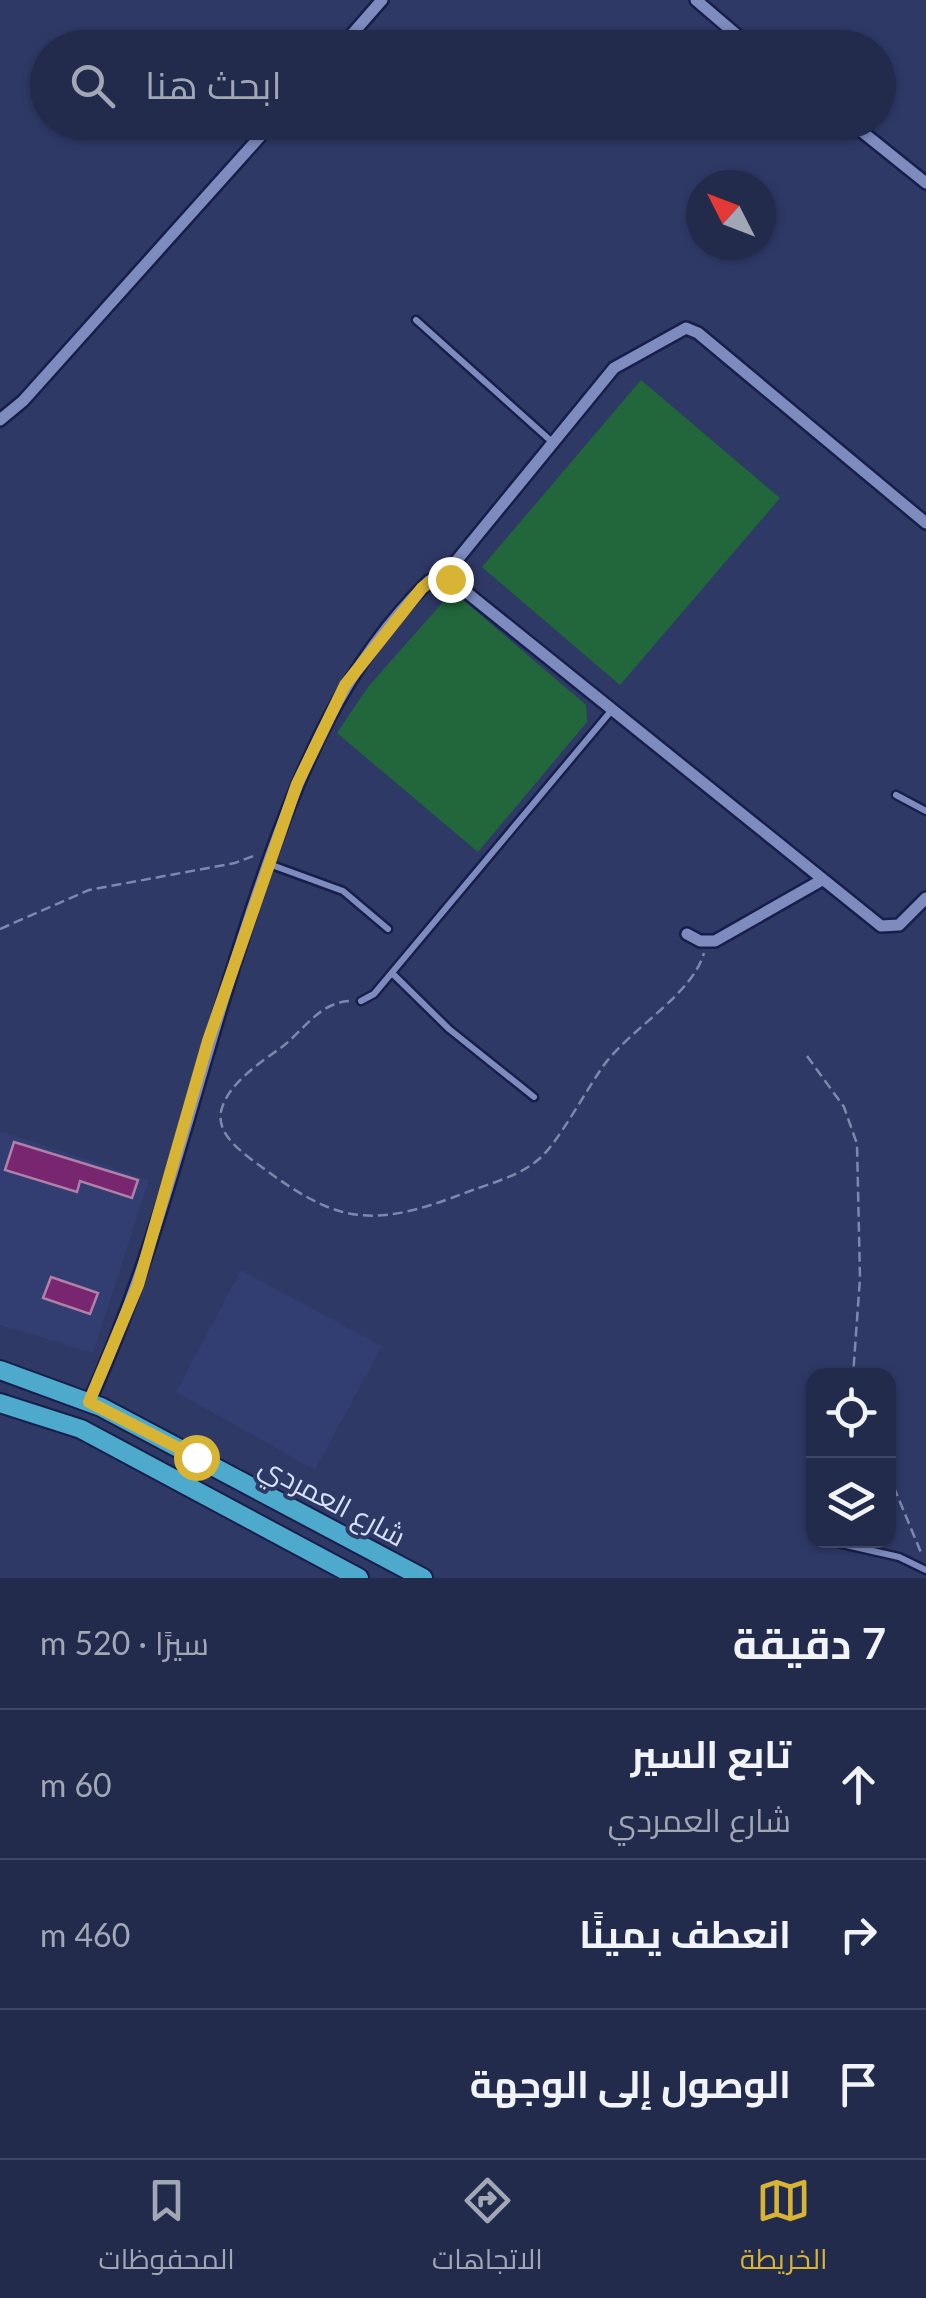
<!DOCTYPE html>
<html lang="ar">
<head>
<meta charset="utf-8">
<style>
	:root { --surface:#222b4c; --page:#2e3756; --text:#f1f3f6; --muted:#a2a7b5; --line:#3f4764; --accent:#d8b434 }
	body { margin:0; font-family:Lato,Cairo,sans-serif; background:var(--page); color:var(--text); direction:rtl }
	.controls { position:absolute; right:30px; bottom:30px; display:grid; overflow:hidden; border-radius:20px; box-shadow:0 2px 8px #0004 }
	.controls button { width:90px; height:90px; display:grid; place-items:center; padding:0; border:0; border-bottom:2px solid var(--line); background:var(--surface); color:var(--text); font:50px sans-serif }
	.compass { position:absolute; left:686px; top:170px; width:90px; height:90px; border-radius:50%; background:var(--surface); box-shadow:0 2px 8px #0004; rotate:312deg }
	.stop { position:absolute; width:30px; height:30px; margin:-22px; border:8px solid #d8b434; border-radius:50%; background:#fff }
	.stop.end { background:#d8b434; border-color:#fff; box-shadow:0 2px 10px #0008 }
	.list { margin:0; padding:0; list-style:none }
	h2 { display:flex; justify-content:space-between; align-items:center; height:130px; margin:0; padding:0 40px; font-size:42px }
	h2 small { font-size:32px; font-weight:400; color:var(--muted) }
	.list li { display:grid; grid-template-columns:65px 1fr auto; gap:30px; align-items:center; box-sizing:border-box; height:150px; padding:0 40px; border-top:2px solid var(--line) }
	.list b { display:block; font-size:38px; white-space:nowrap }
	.list p { margin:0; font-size:32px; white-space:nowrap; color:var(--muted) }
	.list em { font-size:32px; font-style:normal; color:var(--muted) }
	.icon { flex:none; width:55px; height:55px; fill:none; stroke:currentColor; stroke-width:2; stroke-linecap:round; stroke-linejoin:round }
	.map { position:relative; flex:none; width:926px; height:1578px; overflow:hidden; direction:ltr }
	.search { position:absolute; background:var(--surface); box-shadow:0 2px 8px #0004; left:30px; right:30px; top:30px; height:110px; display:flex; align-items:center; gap:25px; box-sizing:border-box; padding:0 35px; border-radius:55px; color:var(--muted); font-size:38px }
	.sheet { height:580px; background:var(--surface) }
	nav { display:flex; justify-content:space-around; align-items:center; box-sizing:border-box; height:140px; border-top:2px solid var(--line); background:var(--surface); font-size:28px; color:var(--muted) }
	nav a { display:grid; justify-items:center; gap:5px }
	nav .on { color:var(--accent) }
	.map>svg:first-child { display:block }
</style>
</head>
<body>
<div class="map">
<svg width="926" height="1578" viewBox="0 0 926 1578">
	<rect width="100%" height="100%" fill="#2e3966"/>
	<path fill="#323d72" d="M0,1131L149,1180L93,1353L0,1325Z
		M241,1270L382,1346L315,1470L176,1392Z"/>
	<path fill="#21673b" d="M641,380L780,498L620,685L482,567Z
		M461,598L586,705L587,722L478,852L337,733L368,687L443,602Z"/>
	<path fill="#782670" stroke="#b080a8" stroke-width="2.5" d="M14,1142L138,1180L132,1198L80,1181L77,1192L5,1170Z
		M51,1277L98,1293L90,1314L43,1298Z"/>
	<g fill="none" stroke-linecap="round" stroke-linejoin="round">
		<defs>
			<path id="service" d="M416,320L551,441
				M896,795L926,811
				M269,864L343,891L388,929
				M392,973L449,1029L534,1097
				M361,1001L374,994L611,711
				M833,1542L899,1557L926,1570"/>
			<path id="minor" d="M696,0L752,48
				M340,48L382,0
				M850,122L926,183
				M0,420L23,401L273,122
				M444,576L614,368L686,328L698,333L926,523
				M687,934L700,941H715L822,880
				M89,1402C165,1236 200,1056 261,883C299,772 343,665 429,581L444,576L455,583L881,926L899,925L926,898"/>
			<path id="primary" d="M0,1370L101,1407L423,1578
				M0,1403L81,1429L359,1578"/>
		</defs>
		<use href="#service" stroke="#171e4a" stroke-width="11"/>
		<use href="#minor" stroke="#171e4a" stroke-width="16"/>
		<use href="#primary" stroke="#171e4a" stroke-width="22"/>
		<path stroke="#7e88ad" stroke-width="2.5" stroke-dasharray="10 5" stroke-linecap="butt" d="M0,929L89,890L235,863L256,855
			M349,1001C319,1003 304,1030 282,1047C261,1062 232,1081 223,1105C214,1127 231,1143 247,1156C335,1223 365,1232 470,1191C492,1183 521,1175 539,1159C556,1146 588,1087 604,1065C631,1028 692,995 704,953
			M807,1056L844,1107L857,1144L860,1278L853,1376
			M888,1473L922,1555"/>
		<use href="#service" stroke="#7d8bbf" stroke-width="6"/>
		<use href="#minor" stroke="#7d8bbf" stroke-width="11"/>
		<use href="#primary" stroke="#4eaacd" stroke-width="18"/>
	</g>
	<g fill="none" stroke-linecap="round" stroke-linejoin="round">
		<path stroke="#d8b434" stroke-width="12" d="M196,1457L89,1402L138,1285L208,1041L297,784L345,685L422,588L436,577L450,579"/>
	</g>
	<g text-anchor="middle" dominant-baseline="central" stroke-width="8" stroke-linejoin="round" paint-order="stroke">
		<g font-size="28" fill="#d9e2fe" stroke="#2e3966">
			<text transform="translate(333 1500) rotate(28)">شارع العمردي</text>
		</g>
	</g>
</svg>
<div class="controls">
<button><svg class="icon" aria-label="locate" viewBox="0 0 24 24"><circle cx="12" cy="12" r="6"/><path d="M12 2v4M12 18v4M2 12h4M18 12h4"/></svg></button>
<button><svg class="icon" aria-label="layers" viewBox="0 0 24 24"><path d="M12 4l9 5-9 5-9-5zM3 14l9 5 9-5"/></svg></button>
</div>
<svg class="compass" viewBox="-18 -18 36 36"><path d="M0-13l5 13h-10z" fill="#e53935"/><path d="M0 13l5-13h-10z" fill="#a2a7b5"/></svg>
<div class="stop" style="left:196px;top:1457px"></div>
<div class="stop end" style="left:450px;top:579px"></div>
<div class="search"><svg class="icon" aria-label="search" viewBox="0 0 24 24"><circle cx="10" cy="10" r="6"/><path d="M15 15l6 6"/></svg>ابحث هنا</div>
</div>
<section class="sheet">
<h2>7 دقيقة<small>سيرًا · 520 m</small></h2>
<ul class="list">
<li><svg class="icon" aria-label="ahead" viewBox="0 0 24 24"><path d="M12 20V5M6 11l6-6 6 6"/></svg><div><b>تابع السير</b><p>شارع العمردي</p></div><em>60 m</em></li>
<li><svg class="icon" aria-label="right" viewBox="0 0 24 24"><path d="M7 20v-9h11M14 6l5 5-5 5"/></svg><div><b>انعطف يمينًا</b></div><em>460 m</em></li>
<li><svg class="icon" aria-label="arrive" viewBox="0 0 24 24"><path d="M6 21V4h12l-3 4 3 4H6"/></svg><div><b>الوصول إلى الوجهة</b></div></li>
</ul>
</section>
<nav>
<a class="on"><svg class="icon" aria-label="map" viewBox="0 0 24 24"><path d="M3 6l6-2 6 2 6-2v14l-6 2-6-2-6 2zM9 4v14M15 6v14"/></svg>الخريطة</a>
<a><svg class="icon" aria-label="directions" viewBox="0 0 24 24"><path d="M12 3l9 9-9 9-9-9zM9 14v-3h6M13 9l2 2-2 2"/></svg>الاتجاهات</a>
<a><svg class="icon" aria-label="saved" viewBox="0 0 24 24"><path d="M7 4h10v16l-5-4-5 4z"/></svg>المحفوظات</a>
</nav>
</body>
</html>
